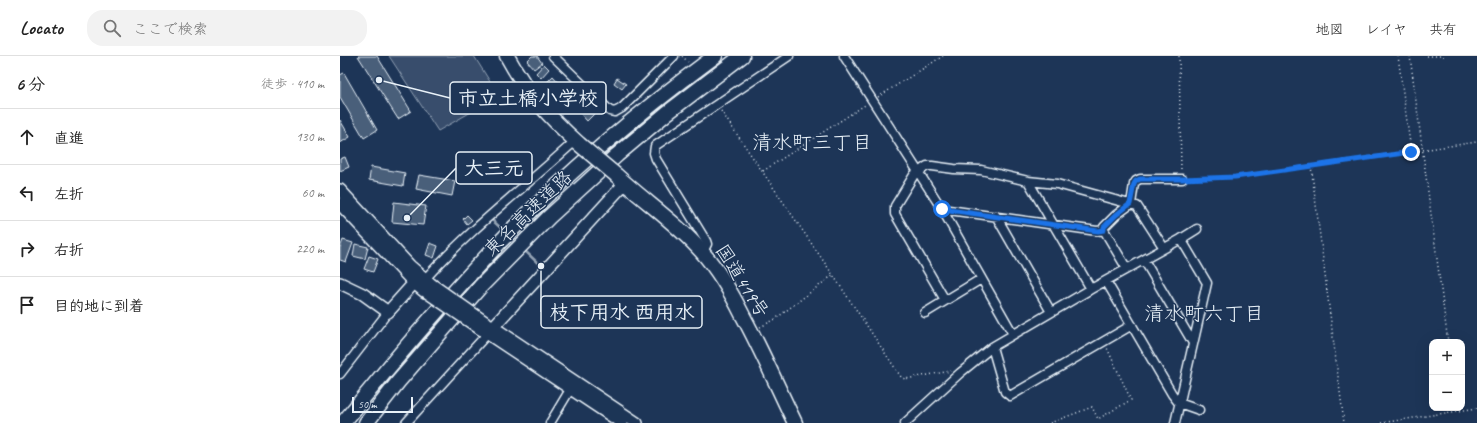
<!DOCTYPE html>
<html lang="ja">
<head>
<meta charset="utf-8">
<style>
	:root { --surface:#fff; --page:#f2f2f2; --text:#222; --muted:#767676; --line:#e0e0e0 }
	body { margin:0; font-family:Caveat,"Klee One",sans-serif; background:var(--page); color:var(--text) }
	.controls { position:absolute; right:12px; bottom:12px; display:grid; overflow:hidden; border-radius:8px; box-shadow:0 4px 16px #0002 }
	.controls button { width:36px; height:36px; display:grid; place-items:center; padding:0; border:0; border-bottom:1px solid var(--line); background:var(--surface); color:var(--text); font:20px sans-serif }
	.scale { position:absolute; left:12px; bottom:10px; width:61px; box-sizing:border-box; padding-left:4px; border:2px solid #e8f1f8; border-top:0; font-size:11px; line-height:14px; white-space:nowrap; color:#e8f1f8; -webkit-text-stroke:3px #1d3557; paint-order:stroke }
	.stop { position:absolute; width:12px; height:12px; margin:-9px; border:3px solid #1a73e8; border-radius:50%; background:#fff }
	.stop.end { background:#1a73e8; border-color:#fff; box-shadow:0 1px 4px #0008 }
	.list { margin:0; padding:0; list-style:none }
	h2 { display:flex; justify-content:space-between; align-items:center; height:52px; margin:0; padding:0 16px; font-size:17px }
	h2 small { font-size:13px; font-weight:400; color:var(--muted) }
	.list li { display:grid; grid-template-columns:26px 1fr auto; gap:12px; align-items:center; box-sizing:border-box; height:56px; padding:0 16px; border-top:1px solid var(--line) }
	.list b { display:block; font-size:15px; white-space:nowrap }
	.list em { font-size:13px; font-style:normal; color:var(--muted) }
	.icon { flex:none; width:22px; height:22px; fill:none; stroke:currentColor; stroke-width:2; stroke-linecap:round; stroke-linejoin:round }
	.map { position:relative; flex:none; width:1137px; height:367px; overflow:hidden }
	header { display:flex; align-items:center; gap:24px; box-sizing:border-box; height:56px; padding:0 20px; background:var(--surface); border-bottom:1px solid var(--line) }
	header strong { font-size:19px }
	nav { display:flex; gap:22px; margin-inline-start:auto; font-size:14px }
	.search { width:280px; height:36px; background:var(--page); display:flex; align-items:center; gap:10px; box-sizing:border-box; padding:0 14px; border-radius:16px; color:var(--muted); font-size:15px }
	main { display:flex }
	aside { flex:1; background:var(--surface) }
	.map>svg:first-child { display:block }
</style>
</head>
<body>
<header>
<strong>Locato</strong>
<div class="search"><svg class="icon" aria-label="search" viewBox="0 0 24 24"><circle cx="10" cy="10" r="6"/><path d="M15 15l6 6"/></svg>ここで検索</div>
<nav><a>地図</a><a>レイヤ</a><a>共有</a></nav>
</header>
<main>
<aside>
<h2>6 分<small>徒歩 · 410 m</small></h2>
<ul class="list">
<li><svg class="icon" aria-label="ahead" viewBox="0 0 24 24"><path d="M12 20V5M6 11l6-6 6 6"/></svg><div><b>直進</b></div><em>130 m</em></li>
<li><svg class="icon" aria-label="left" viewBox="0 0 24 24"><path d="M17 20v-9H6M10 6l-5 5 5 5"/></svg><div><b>左折</b></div><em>60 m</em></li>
<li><svg class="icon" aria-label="right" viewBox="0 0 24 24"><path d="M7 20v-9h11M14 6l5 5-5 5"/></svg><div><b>右折</b></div><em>220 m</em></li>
<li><svg class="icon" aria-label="arrive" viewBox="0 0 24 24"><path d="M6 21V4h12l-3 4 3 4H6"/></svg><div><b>目的地に到着</b></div></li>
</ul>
</aside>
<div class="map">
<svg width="1137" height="367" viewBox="0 0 1137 367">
	<rect width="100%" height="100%" fill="#1d3557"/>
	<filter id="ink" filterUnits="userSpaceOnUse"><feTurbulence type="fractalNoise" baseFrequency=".025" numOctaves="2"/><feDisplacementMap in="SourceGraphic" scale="8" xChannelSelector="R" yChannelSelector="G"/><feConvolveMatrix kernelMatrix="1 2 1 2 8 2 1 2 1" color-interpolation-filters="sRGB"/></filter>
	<g filter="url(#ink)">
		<path fill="#374d6c" stroke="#909fb2" d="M49,0H134L159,40L98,75Z"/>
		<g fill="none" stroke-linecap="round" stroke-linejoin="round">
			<path stroke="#95a4b5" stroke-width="2.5" d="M151,163L164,175
				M184,194L201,210"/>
		</g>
		<path fill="#495e7a" stroke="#e8f1f8" d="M18,0H37L71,55L58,63Z
			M192,0H197L202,7L194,13L187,5Z
			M204,8L209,13L201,22L196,17Z
			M4,17L37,74L24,82L0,41V19Z
			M213,20L228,37L221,43L206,27Z
			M277,22L286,28L282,33L274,27Z
			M252,47L258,54L247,65L240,57Z
			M0,64L10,81L0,87Z
			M5,101L9,111L0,115V103Z
			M31,111L65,117L63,130L29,124Z
			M79,119L115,125L112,140L76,133Z
			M54,146L86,150L83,169L52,166Z
			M127,159L132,164L127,168L123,163Z
			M3,184L13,187L6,206L0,204V192Z
			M90,187L98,190L94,202L86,199Z
			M15,188L28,191L25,203L13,200Z
			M29,200L38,203L33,216L24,213Z"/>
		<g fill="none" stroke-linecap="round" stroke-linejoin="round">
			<defs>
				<path id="street" d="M213,0L270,55L275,56L282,52L334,0
					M504,0L602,153L673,278
					M688,125L751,233
					M602,153L757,175L764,174V171L776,159L791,148L794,128L796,125L800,123H842
					M656,160L711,256
					M764,174L787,213
					M841,183L857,173
					M363,196L367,188L366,185L316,103L314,97L315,90L449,0
					M804,204L853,287
					M85,223C131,172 185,131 235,85
					M766,225L832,338L839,347L859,354
					M605,244L555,158V150L574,119L587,110H592L614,113L641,114L688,125L717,128L797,150L824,192
					M585,257L641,223
					M652,291L665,336L670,340L792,269
					M0,318L48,256
					M66,367L150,275
					M210,367L231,332
					M565,367L620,317L652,291L751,233L841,183L867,227L835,367"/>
				<path id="secondary" d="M0,134L70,210L91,228
					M0,148L74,227L85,236
					M0,227L23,238L48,256L74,227
					M147,267L297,367
					M153,271L285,127
					M139,272L282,367"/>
				<path id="highway" d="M167,0C187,37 208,60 239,88
					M276,119C304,145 337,167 362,196C379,215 392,238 403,260C422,295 438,332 455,367
					M3,367C53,305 105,244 160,186C225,118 299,56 375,0
					M26,367L58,326L140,231L209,161L277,99L327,57L402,0"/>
			</defs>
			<use href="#street" stroke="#e8f1f8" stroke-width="11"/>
			<use href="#secondary" stroke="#e8f1f8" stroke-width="14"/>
			<use href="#highway" stroke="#e8f1f8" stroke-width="17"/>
			<path stroke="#e8f1f8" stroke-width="1.5" stroke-dasharray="1 3" stroke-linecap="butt" d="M342,0L348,6
				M839,0L841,115
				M1058,0L1071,95
				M1070,0L1108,286
				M1087,0H1105
				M538,41L603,0
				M381,55L493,219L561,321L565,323L611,315
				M971,110L1004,367
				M423,115L525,49
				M849,123L895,121L1137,86
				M420,271L434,264L493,219
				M710,367L752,351L758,363L791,344L767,292
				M1041,367L1137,352"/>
			<use href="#street" stroke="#1d3557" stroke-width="8"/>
			<use href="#secondary" stroke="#1d3557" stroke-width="11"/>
			<use href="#highway" stroke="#1d3557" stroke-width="14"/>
			<defs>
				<path id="secondary-bridge" d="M91,228L145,266
					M85,235L139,272"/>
				<path id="highway-bridge" d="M239,88L276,119"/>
			</defs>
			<use href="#secondary-bridge" stroke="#e8f1f8" stroke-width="14" stroke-linecap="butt"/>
			<use href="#highway-bridge" stroke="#e8f1f8" stroke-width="17" stroke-linecap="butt"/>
			<use href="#secondary-bridge" stroke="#1d3557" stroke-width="11"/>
			<use href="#highway-bridge" stroke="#1d3557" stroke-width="14"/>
		</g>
	</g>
	<g fill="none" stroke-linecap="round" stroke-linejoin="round" filter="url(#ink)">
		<path stroke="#1a73e8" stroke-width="5" d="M602,153L758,175L764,174V171L776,159L790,148L794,128L796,125L800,123H842L895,121L1071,96"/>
	</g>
	<g text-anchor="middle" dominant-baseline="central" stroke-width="3" stroke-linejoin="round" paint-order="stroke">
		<g font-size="19" fill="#e8f1f8" stroke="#1d3557">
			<text transform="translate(188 157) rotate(-44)">東名高速道路</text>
			<text transform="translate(402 225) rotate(58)">国道419号</text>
		</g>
		<g font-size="20" fill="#e8f1f8" stroke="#1d3557">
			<text x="472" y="86">清水町三丁目</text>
			<text x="864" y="257">清水町六丁目</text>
		</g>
	</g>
	<path fill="none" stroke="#e8f1f8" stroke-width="1.5" d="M39 24L110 42M67 162L116 112M201 210L201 256"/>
	<g fill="#e8f1f8" stroke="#1d3557" stroke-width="1.5">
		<circle cx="39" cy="24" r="4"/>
		<circle cx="67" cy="162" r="4"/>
		<circle cx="201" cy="210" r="4"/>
	</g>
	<g fill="#1d3557" stroke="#e8f1f8" stroke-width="1.5">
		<rect x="110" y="26" width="156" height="32" rx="4"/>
		<rect x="116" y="96" width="76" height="32" rx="4"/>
		<rect x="201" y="240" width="161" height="32" rx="4"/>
	</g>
	<g font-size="20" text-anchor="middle" font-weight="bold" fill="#e8f1f8">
		<text x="188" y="49">市立土橋小学校</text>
		<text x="154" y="119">大三元</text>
		<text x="282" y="263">枝下用水 西用水</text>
	</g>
</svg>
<div class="controls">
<button>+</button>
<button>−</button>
</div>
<div class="scale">50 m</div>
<div class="stop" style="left:602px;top:153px"></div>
<div class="stop end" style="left:1071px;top:96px"></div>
</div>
</main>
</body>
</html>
